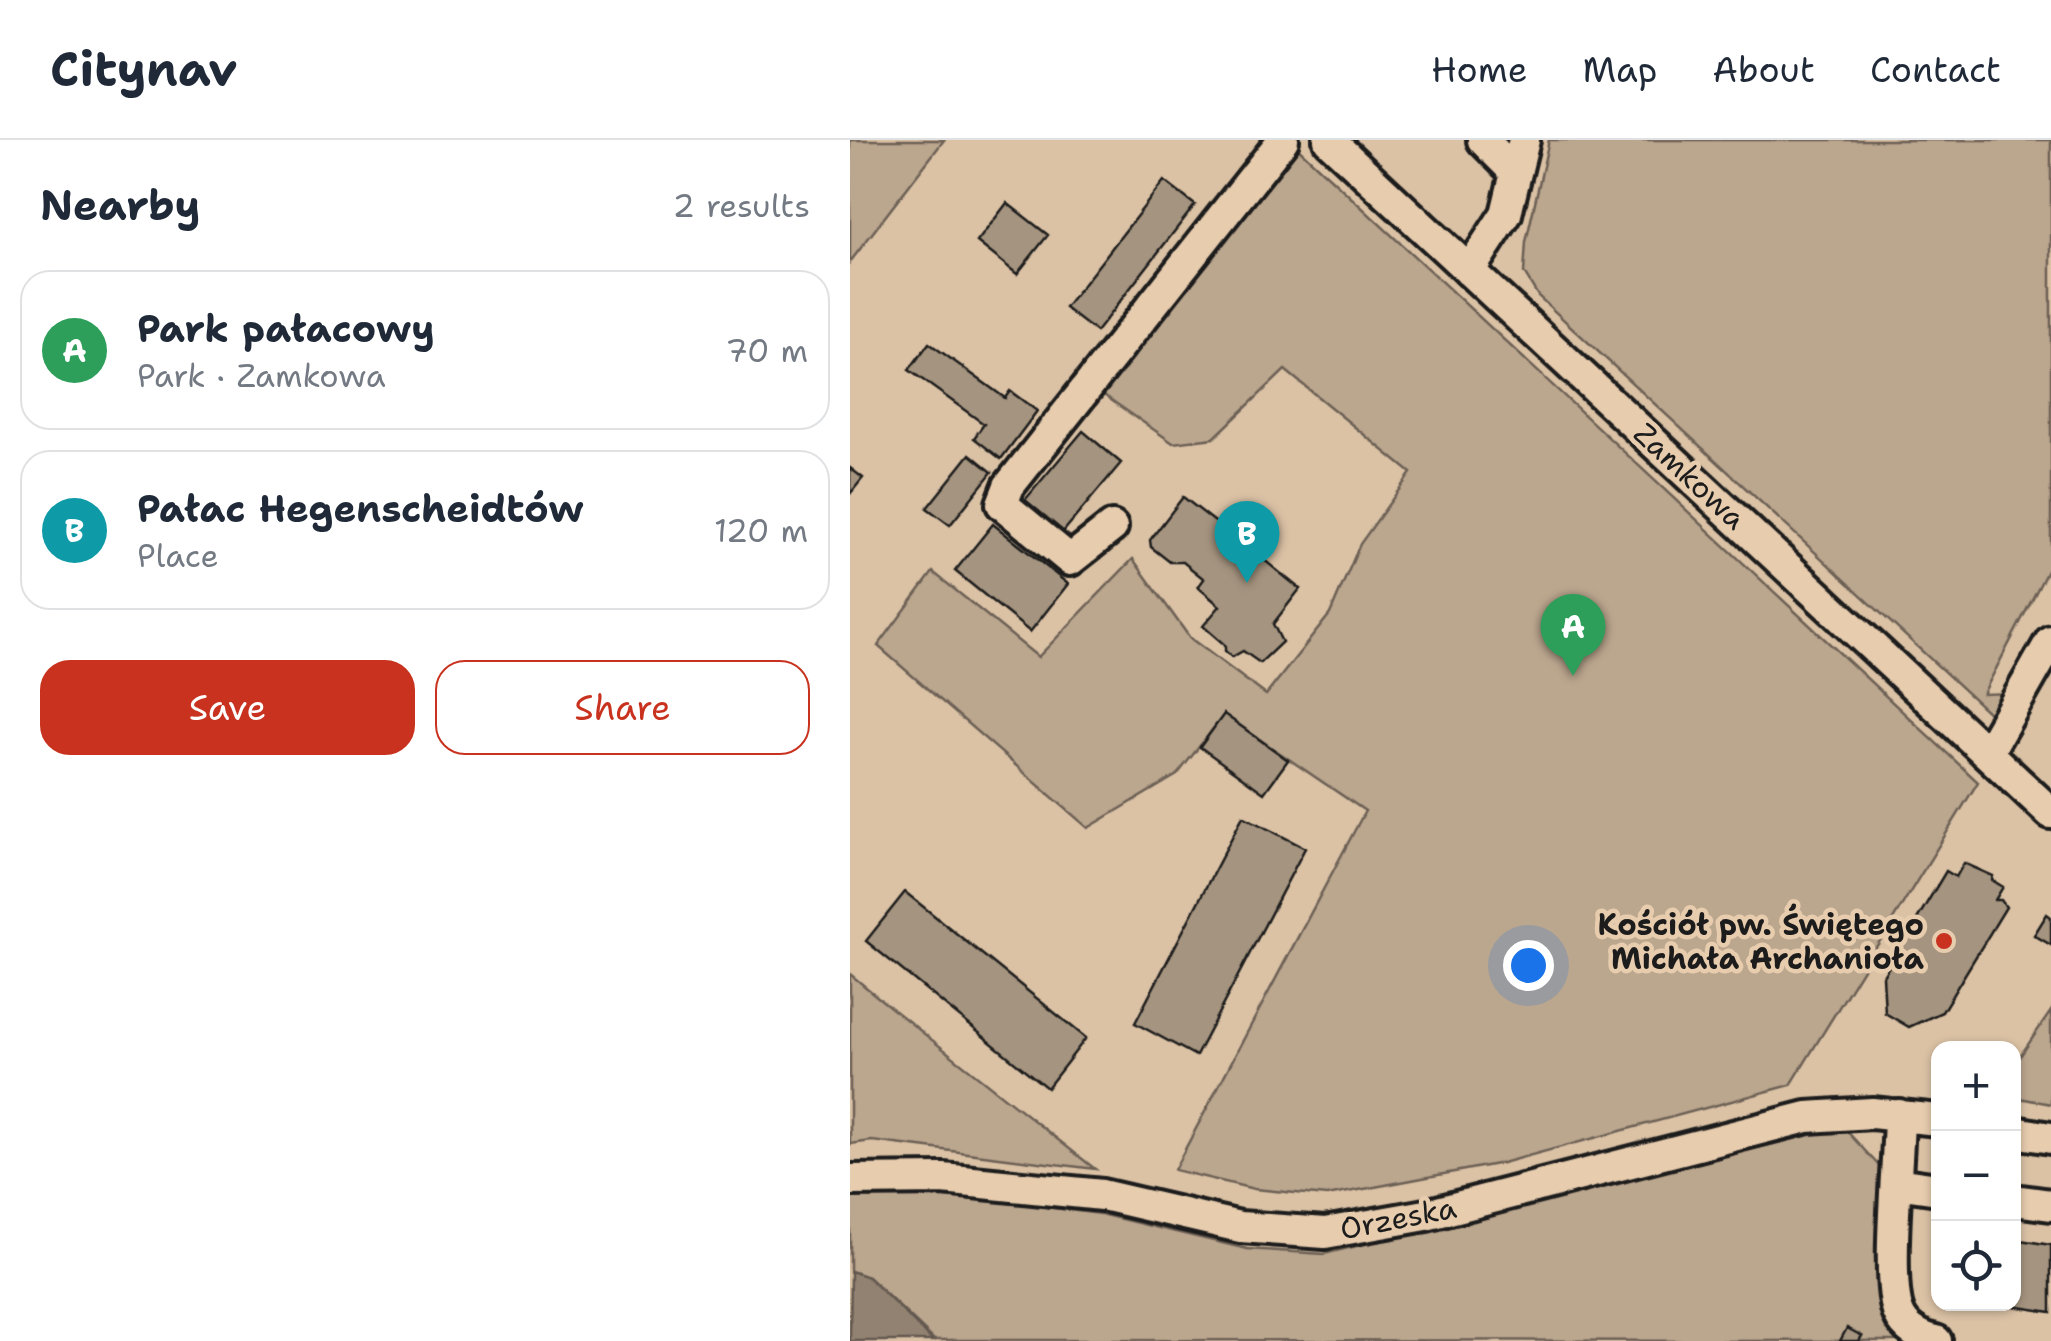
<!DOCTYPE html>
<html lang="en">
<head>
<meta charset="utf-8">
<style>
	:root { --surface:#fff; --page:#f6f6f7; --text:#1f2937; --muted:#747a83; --line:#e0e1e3; --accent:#c8321e }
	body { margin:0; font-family:"Shantell Sans",sans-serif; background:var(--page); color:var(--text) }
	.controls { position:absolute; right:30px; bottom:30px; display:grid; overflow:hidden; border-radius:20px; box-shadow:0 2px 8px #0004 }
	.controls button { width:90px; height:90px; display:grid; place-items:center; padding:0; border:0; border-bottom:2px solid var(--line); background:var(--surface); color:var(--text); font:50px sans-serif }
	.you { position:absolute; left:678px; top:825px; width:35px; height:35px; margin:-25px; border:8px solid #fff; border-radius:50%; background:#1a73e8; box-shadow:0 0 0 15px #1a73e833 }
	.badge { display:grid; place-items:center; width:65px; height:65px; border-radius:50%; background:var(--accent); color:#fff; font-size:32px; font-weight:700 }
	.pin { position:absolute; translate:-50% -82px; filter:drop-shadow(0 2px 5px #0008) }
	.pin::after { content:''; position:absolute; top:52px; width:35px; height:30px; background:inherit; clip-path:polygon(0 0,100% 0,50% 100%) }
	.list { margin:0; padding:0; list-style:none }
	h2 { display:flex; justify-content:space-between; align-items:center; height:130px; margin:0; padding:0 40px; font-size:42px }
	h2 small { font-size:32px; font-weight:400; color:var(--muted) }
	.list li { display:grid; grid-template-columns:65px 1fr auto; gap:30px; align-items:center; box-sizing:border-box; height:160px; margin:0 20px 20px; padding:0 20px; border:2px solid var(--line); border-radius:30px }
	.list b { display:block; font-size:38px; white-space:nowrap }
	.list p { margin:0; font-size:32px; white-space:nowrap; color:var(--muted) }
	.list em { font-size:32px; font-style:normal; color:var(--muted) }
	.actions { display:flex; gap:20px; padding:30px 40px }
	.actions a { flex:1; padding:22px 0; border:2px solid var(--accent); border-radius:30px; text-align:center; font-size:35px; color:var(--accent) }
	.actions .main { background:var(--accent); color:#fff }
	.icon { flex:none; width:55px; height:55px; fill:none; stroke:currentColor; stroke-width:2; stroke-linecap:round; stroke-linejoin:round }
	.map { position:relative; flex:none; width:1201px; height:1201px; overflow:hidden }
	header { display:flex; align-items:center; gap:60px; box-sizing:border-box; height:140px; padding:0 50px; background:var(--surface); border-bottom:2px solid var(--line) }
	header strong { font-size:48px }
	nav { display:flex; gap:55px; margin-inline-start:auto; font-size:35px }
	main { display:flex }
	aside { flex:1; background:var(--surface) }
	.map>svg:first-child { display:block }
</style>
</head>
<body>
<header>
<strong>Citynav</strong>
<nav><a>Home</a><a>Map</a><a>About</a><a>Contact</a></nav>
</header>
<main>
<aside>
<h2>Nearby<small>2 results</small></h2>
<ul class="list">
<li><span class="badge" style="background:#2e9e5b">A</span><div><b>Park pałacowy</b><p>Park · Zamkowa</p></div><em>70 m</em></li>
<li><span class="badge" style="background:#0f9aa8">B</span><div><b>Pałac Hegenscheidtów</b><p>Place</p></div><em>120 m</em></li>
</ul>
<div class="actions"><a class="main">Save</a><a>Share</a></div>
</aside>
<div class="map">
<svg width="1201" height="1201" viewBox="0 0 1201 1201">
	<rect width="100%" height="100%" fill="#dbc2a5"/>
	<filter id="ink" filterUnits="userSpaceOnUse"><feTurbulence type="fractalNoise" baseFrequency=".01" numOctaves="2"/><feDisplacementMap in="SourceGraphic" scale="20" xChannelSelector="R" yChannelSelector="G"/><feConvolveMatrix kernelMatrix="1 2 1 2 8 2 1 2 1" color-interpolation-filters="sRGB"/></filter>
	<g filter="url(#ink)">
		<path fill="#bba68e" stroke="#6c6155" stroke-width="2.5" d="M0,0H94L0,122Z
			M699,0H1201V423L1133,554L1162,553L1142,576L688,156L674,133L676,102Z
			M446,6L1128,642L941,945L652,1023L477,1056L404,1049L324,1030L515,671L374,575L327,635L238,688L28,506L83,432L188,517L283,419L340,498L416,555L480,474L510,404L561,333L435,230L364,298L323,303L248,251Z
			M0,834L29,858L245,1029L22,1001L0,1004Z
			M1201,871V964L1164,957V925Z
			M993,987L1030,1027L1028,1163L1057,1201L84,1200L18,1137L0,1132V1057L99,1054L250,1074L397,1109L474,1114Z"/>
		<path fill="#928271" stroke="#63594f" stroke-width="2.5" d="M1,1131L18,1137L83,1201H0Z"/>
		<path fill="#a5947f" stroke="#1c1c1c" stroke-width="2.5" d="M314,41L345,65L246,192L215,168Z
			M157,63L198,95L167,134L127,102Z
			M79,203L155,258L160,251L187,271L151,319L124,298L134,284L59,230Z
			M233,291L271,323L213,392L175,360Z
			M120,314L142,332L100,385L77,368Z
			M0,328L13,338L0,354Z
			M333,357L378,392L389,378L418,401L408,415L450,449L423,484L432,502L410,523L393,511L382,517L375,511V505L353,486L370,466L348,447L354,439L333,422H320L301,407L300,400Z
			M143,384L218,444L180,492L105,431Z
			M374,574L438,620L414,653L350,607Z
			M393,676L455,708L346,916L285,883Z
			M1114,723L1143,736L1142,740L1153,747L1145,760H1151L1156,767L1092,872L1059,887L1035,873L1033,836L1096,731L1106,737Z
			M55,752L236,898L197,948L16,801Z
			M1197,774L1201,777V805L1184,795Z
			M1164,1099L1201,1105V1172L1149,1164H1164Z
			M997,1188L1012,1196L1009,1201H990Z"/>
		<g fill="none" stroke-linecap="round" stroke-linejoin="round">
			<defs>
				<path id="minor" d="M479,0L1201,673
					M633,0L666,33
					M619,131L656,74L674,0
					M262,387L220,420L152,364L159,346L433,0
					M1137,613L1201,501
					M1049,975C1049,1015 1035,1143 1049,1174C1055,1189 1072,1198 1086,1201
					M1164,992L1201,998
					M0,1040L93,1039L252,1055L390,1087L475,1093L576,1075L957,977L1022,973L1088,980
					M1046,1043L1088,1049
					M1164,1060L1201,1065"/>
			</defs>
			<use href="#minor" stroke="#1c1c1c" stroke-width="38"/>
			<use href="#minor" stroke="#e7ccae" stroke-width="30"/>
		</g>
	</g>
	<circle fill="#c8321e" stroke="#e7ccae" stroke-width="4" cx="1094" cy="801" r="10"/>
	<g text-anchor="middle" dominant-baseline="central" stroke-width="9" stroke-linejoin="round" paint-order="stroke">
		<g font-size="30" fill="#1c1c1c" stroke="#e7ccae">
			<text transform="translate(840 336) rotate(43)">Zamkowa</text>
			<text transform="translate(548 1078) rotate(-11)">Orzeska</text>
		</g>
		<g font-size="30" font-weight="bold" fill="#1c1c1c" stroke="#e7ccae" text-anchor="end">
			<text x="1074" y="784">Kościół pw. Świętego<tspan x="1074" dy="34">Michała Archanioła</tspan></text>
		</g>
	</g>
</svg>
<div class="controls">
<button>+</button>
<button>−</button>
<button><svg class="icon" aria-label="locate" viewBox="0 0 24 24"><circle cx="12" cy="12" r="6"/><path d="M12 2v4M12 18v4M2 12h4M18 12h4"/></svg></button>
</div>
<div class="you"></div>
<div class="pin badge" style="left:723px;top:536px;background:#2e9e5b">A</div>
<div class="pin badge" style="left:397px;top:443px;background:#0f9aa8">B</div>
</div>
</main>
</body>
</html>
